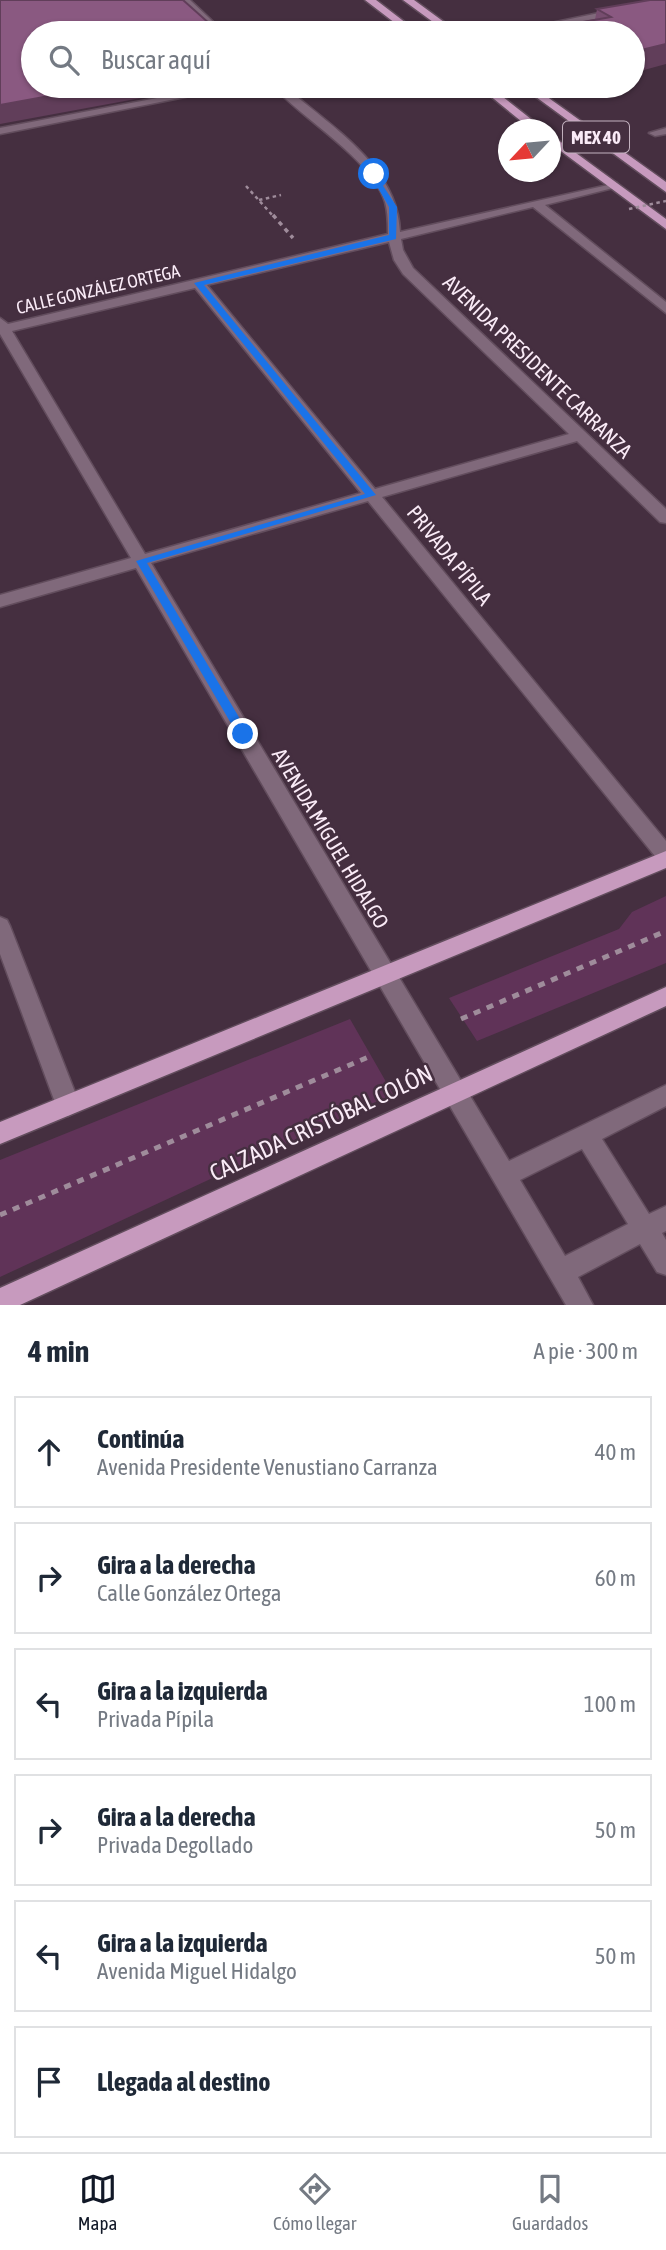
<!DOCTYPE html>
<html lang="es">
<head>
<meta charset="utf-8">
<style>
	:root { --surface:#fff; --page:#f6f6f7; --text:#1f2937; --muted:#747a83; --line:#e0e1e3; --accent:#111827 }
	body { margin:0; font-family:"Asap Condensed",sans-serif; background:var(--page); color:var(--text) }
	.compass { position:absolute; left:498px; top:119px; width:63px; height:63px; border-radius:50%; background:var(--surface); box-shadow:0 2px 5px #0004; rotate:244deg }
	.stop { position:absolute; width:21px; height:21px; margin:-16px; border:5px solid #1a73e8; border-radius:50%; background:#fff }
	.stop.end { background:#1a73e8; border-color:#fff; box-shadow:0 2px 7px #0008 }
	.list { margin:0; padding:0; list-style:none }
	h2 { display:flex; justify-content:space-between; align-items:center; height:91px; margin:0; padding:0 28px; font-size:30px }
	h2 small { font-size:23px; font-weight:400; color:var(--muted) }
	.list li { display:grid; grid-template-columns:46px 1fr auto; gap:21px; align-items:center; box-sizing:border-box; height:112px; margin:0 14px 14px; padding:0 14px; border:2px solid var(--line); border-radius:0px }
	.list b { display:block; font-size:26px; white-space:nowrap }
	.list p { margin:0; font-size:23px; white-space:nowrap; color:var(--muted) }
	.list em { font-size:23px; font-style:normal; color:var(--muted) }
	.icon { flex:none; width:38px; height:38px; fill:none; stroke:currentColor; stroke-width:2; stroke-linecap:round; stroke-linejoin:round }
	.map { position:relative; flex:none; width:666px; height:1305px; overflow:hidden }
	.search { position:absolute; background:var(--surface); box-shadow:0 2px 5px #0004; left:21px; right:21px; top:21px; height:77px; display:flex; align-items:center; gap:18px; box-sizing:border-box; padding:0 24px; border-radius:38px; color:var(--muted); font-size:26px }
	.sheet { height:847px; background:var(--surface) }
	nav { display:flex; justify-content:space-around; align-items:center; box-sizing:border-box; height:98px; border-top:2px solid var(--line); background:var(--surface); font-size:19px; color:var(--muted) }
	nav a { display:grid; justify-items:center; gap:4px }
	nav .on { color:var(--accent) }
	.map>svg:first-child { display:block }
</style>
</head>
<body>
<div class="map">
<svg width="666" height="1305" viewBox="0 0 666 1305">
	<rect width="100%" height="100%" fill="#452f40"/>
	<path fill="#603358" d="M666,896V963L477,1041L449,998L619,929L632,912Z
		M350,1019L393,1094L0,1277V1160Z"/>
	<g fill="none" stroke-linecap="round" stroke-linejoin="round">
		<defs>
			<path id="minor" d="M179,0H190L225,33H215Z
				M618,9L623,12L621,14L522,33H503Z
				M220,86H240L0,134V128Z
				M273,86H284C329,125 398,166 400,232L617,183V187L545,205L666,302V313L533,207L401,239L403,250L413,268L666,509V523L660,522L577,441L382,497L666,841V863L659,861L368,501L151,563L509,1161L666,1085V1106L602,1139L649,1214L666,1206V1231L662,1233L666,1240V1275L657,1272L640,1244L578,1277L593,1305H566L136,568L0,607V595L131,558L0,334V318L8,324L388,234C388,224 388,213 385,202C371,158 303,120 273,86ZM389,242L394,260L403,274L569,434L375,489L207,285ZM195,288L361,493L145,554L12,331ZM582,1149L628,1224L565,1256L520,1180Z
				M666,128V134L655,136L649,133Z
				M0,917L7,920L10,926L80,1105L76,1112L68,1116L60,1112L56,1105L0,954Z"/>
			<path id="major" d="M365,0H376L419,33H408Z
				M403,0H414L459,33H448Z
				M478,86H489L545,130H532Z
				M521,86H532L666,182V192Z
				M550,134L666,219V229L550,143Z
				M666,851V868L0,1144V1122Z
				M666,987V1006L20,1305H0V1288Z"/>
		</defs>
		<use href="#minor" stroke="#624d5d" stroke-width="3"/>
		<use href="#major" stroke="#624d5d" stroke-width="3"/>
		<path stroke="#9f8c9b" stroke-width="2.5" stroke-dasharray="3.5 3.5" stroke-linecap="butt" d="M246,186L274,217
			M259,200L281,195"/>
		<path stroke="#9f8c9b" stroke-width="3.5" stroke-dasharray="4.5 4.5" stroke-linecap="butt" d="M273,215L293,238"/>
		<path stroke="#9f8c9b" stroke-width="5" stroke-dasharray="7 7" stroke-linecap="butt" d="M461,1019L666,931
			M0,1215L373,1055"/>
		<use href="#minor" fill="#80697b" fill-rule="evenodd"/>
		<use href="#major" fill="#c79abe" fill-rule="evenodd"/>
		<path stroke="#9f8c9b" stroke-width="2.5" stroke-dasharray="3.5 3.5" stroke-linecap="butt" d="M629,209L666,201"/>
	</g>
	<path fill="#774d6f" d="M650,0L633,33H542L543,29L595,20L597,9Z"/>
	<path fill="#613e5a" d="M666,44V64L633,73V52Z
		M104,86H206L0,124V105Z"/>
	<path fill="#8a5981" stroke="#613e5a" stroke-width="2" d="M0,0H183L220,33H33V86H104L0,105Z
		M650,0H666V44L633,52V33H549L543,29L611,17L597,9Z"/>
	<path fill="#1a73e8" d="M374,172L397,207L396,239L204,285L376,495L147,563L249,734L243,738L239,737L136,561L365,494L194,283L389,235V207L370,174Z"/>
	<g text-anchor="middle" dominant-baseline="central" stroke-width="5" stroke-linejoin="round" paint-order="stroke">
		<g font-size="18" fill="#faebf7" stroke="#452f40">
			<text transform="translate(98 289) rotate(-13)">CALLE GONZÁLEZ ORTEGA</text>
		</g>
		<rect fill="#452f40" stroke="#c4b3c0" stroke-width="2" x="563" y="121.5" width="66" height="31" rx="5"/>
		<g font-size="19" font-weight="bold" fill="#faebf7">
			<text x="596" y="137">MEX 40</text>
		</g>
		<g font-size="21" fill="#faebf7" stroke="#452f40">
			<text transform="translate(538 366) rotate(44)">AVENIDA PRESIDENTE CARRANZA</text>
			<text transform="translate(450 555) rotate(51)">PRIVADA PÍPILA</text>
			<text transform="translate(331 838) rotate(59)">AVENIDA MIGUEL HIDALGO</text>
		</g>
		<g font-size="24" fill="#faebf7" stroke="#452f40">
			<text transform="translate(321 1123) rotate(-25)">CALZADA CRISTÓBAL COLÓN</text>
		</g>
	</g>
</svg>
<svg class="compass" viewBox="-18 -18 36 36"><path d="M0-13l5 13h-10z" fill="#e53935"/><path d="M0 13l5-13h-10z" fill="#747a83"/></svg>
<div class="stop" style="left:374px;top:174px"></div>
<div class="stop end" style="left:243px;top:734px"></div>
<div class="search"><svg class="icon" aria-label="search" viewBox="0 0 24 24"><circle cx="10" cy="10" r="6"/><path d="M15 15l6 6"/></svg>Buscar aquí</div>
</div>
<section class="sheet">
<h2>4 min<small>A pie · 300 m</small></h2>
<ul class="list">
<li><svg class="icon" aria-label="ahead" viewBox="0 0 24 24"><path d="M12 20V5M6 11l6-6 6 6"/></svg><div><b>Continúa</b><p>Avenida Presidente Venustiano Carranza</p></div><em>40 m</em></li>
<li><svg class="icon" aria-label="right" viewBox="0 0 24 24"><path d="M7 20v-9h11M14 6l5 5-5 5"/></svg><div><b>Gira a la derecha</b><p>Calle González Ortega</p></div><em>60 m</em></li>
<li><svg class="icon" aria-label="left" viewBox="0 0 24 24"><path d="M17 20v-9H6M10 6l-5 5 5 5"/></svg><div><b>Gira a la izquierda</b><p>Privada Pípila</p></div><em>100 m</em></li>
<li><svg class="icon" aria-label="right" viewBox="0 0 24 24"><path d="M7 20v-9h11M14 6l5 5-5 5"/></svg><div><b>Gira a la derecha</b><p>Privada Degollado</p></div><em>50 m</em></li>
<li><svg class="icon" aria-label="left" viewBox="0 0 24 24"><path d="M17 20v-9H6M10 6l-5 5 5 5"/></svg><div><b>Gira a la izquierda</b><p>Avenida Miguel Hidalgo</p></div><em>50 m</em></li>
<li><svg class="icon" aria-label="arrive" viewBox="0 0 24 24"><path d="M6 21V4h12l-3 4 3 4H6"/></svg><div><b>Llegada al destino</b></div></li>
</ul>
</section>
<nav>
<a class="on"><svg class="icon" aria-label="map" viewBox="0 0 24 24"><path d="M3 6l6-2 6 2 6-2v14l-6 2-6-2-6 2zM9 4v14M15 6v14"/></svg>Mapa</a>
<a><svg class="icon" aria-label="directions" viewBox="0 0 24 24"><path d="M12 3l9 9-9 9-9-9zM9 14v-3h6M13 9l2 2-2 2"/></svg>Cómo llegar</a>
<a><svg class="icon" aria-label="saved" viewBox="0 0 24 24"><path d="M7 4h10v16l-5-4-5 4z"/></svg>Guardados</a>
</nav>
</body>
</html>
